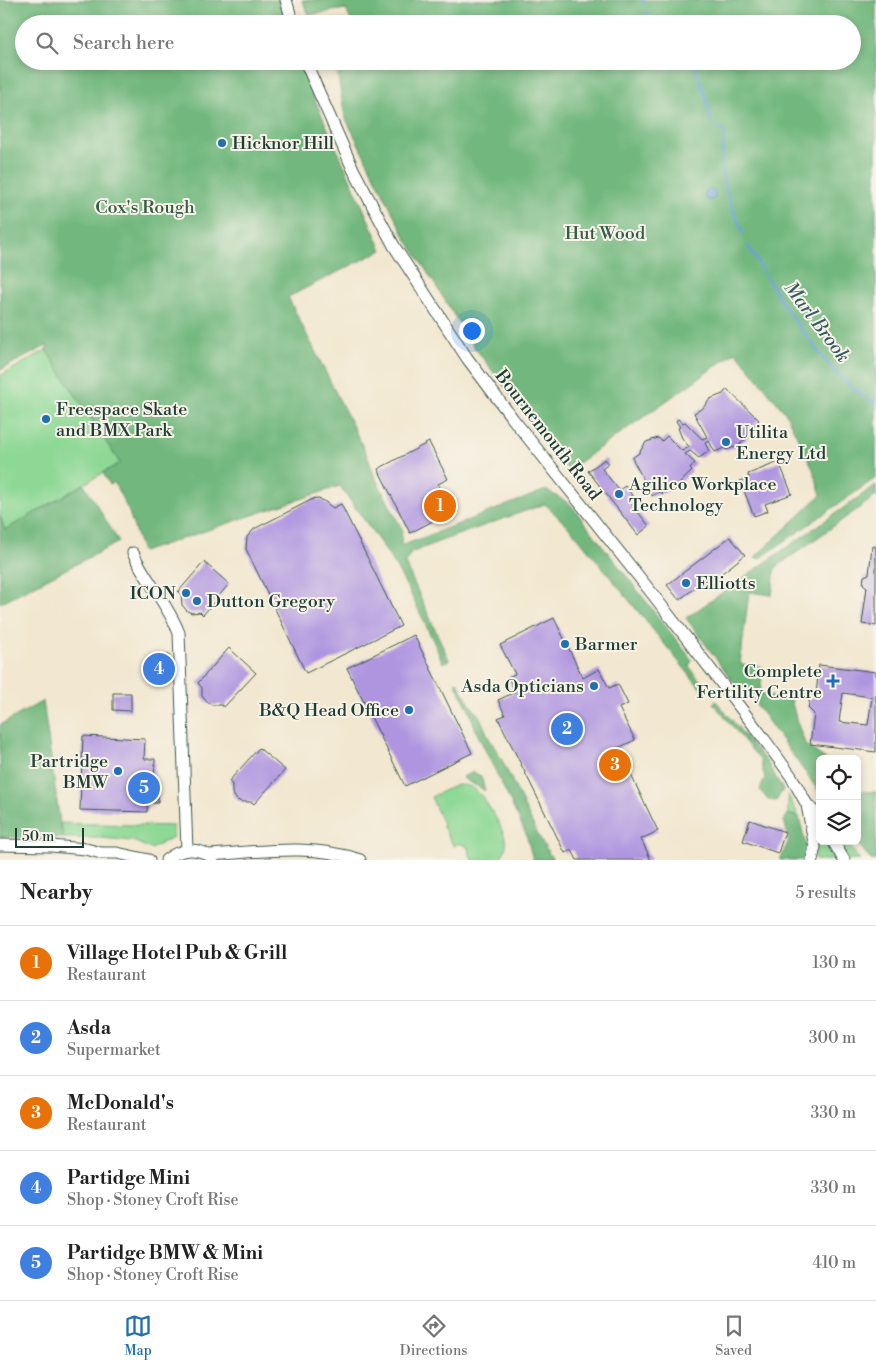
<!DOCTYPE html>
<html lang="en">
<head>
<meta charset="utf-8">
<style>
	:root { --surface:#fff; --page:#f6f6f6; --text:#222; --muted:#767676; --line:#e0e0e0; --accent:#1f6fb2 }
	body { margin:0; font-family:"Libre Bodoni",serif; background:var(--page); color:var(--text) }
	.controls { position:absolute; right:15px; bottom:15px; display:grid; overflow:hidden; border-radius:8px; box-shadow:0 2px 8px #0003 }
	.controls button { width:45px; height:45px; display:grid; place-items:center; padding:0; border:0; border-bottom:1px solid var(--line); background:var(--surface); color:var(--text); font:25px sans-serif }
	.scale { position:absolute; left:15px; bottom:12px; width:69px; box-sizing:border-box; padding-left:5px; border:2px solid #1f3d34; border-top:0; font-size:14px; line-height:18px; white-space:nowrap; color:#1f3d34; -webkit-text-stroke:4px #f7f3e8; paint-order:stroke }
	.you { position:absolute; left:471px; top:330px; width:18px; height:18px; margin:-12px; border:4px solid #fff; border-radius:50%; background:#1a73e8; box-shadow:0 0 0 8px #1a73e833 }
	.badge { display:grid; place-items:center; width:32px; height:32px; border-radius:50%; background:var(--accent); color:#fff; font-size:16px; font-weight:700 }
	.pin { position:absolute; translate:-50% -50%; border:2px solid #fff; box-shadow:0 1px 5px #0006 }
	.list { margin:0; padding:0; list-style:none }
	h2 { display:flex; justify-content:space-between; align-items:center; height:65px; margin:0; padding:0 20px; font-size:21px }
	h2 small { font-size:16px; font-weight:400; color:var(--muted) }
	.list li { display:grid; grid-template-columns:32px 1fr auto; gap:15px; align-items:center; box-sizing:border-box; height:75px; padding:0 20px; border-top:1px solid var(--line) }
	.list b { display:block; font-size:19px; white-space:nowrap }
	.list p { margin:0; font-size:16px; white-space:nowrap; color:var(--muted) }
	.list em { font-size:16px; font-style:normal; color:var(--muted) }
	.icon { flex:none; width:28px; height:28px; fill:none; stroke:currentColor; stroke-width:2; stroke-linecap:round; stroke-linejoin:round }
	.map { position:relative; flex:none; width:876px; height:860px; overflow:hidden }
	.search { position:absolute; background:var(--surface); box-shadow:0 2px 8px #0003; left:15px; right:15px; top:15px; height:55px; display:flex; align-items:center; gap:12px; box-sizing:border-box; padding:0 18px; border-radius:28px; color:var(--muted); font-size:19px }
	.sheet { height:440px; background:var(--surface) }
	nav { display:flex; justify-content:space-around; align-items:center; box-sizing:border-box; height:70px; border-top:1px solid var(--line); background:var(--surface); font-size:14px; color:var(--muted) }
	nav a { display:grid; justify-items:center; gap:2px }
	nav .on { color:var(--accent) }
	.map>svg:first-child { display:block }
</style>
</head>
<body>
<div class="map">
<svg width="876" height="860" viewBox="0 0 876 860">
	<rect width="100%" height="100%" fill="#f7f3e8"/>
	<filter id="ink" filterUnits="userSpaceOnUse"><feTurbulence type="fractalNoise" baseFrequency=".02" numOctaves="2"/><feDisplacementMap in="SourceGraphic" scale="10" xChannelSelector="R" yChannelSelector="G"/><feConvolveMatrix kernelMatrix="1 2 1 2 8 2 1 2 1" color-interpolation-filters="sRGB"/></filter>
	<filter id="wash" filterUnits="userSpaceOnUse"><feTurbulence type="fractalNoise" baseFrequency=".0096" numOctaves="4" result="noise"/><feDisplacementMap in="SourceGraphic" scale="20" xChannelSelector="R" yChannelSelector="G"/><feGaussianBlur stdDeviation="1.12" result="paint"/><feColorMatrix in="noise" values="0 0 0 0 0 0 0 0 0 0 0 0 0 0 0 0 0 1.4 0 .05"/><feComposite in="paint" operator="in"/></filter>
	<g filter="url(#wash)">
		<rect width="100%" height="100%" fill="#f2e7cf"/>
		<path fill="#8dd894" stroke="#568a64" d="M332,61H361L363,65L338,76Z
			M46,350L120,463L5,530L0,516V376Z
			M456,785C461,785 467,785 472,787C482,792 506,832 506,843C506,850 503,855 498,860H472L467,846L458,843L454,847L442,825L443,824L431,797Z
			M788,794L799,817L788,814Z
			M60,823L173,826V837L151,849L133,841L102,838H64Z
			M816,829L820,836V841H823L834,860H815Z
			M835,841H845L860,860H847Z"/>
		<path fill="#72b87e" stroke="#487a59" d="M0,0H280L287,24H24V61H300L314,98L382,250L288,297L366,453L375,477L402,529L401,546L546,490L570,504L692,660L689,666L705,687L701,689L576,535L545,504L438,542L411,553L405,563L449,660L443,663C427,627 410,589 389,556C374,532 356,510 340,486L142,552L129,512L114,482L110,485L103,473L120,463L46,350L48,345L0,370Z
			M302,0H876V478L759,559L755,557L821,495L813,469L786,414L736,352L568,470L475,348L405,237L345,117L338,76L369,61H852V24H352L346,9L309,15Z
			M84,484L119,542L0,603V516L5,530Z
			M876,485V496L775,568L772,595L749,592L740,664L763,667L760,693C773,694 778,701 791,699L797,722L806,746L826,759H820V793L753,700L732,680L686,618Z
			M457,681L469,703L480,717L489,738L502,760L538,835L553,860H533L526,834L477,733L469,710L455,682Z
			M43,701L60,823L64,838L0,837V725Z
			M716,701L767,762L783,790L776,801L768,800L760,790L765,778L760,760L713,703Z
			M473,772L481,776L485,791C479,786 467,782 462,777Z
			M857,789L859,791L876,792V860H871L856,841Z
			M788,814L799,817L806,846L804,860H780L789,840L784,821Z"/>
		<path fill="#6ba1d8" stroke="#456f86" d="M704.5 195a5.5 5.5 0 1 1 11 0a5.5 5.5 0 1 1-11 0Z"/>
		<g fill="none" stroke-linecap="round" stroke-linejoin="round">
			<path stroke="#6ba1d8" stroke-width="2.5" d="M642,0L644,4
				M647,12L650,17L662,24
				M693,61L706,98L711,121
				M715,126L724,131C727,142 721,151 721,162C722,185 734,212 743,233
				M748,246L786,309L826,362L849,385L876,404"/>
		</g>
		<g id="blocks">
			<path fill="#af95e0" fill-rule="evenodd" d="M727,389L759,420L754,425L757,428L748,437L738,446L726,450L724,448L715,452L709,441L705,443L709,451L699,458L690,451L685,454L695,463L690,469L692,471L675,488L662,494L661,491L652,496L632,458L639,453L646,442L658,438L662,441L667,436L682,451L689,447L682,438L678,428L680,427L676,421L678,419L683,423L685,422L702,439L707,437L694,413L703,408L710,399L723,394Z
				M429,442L448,479L438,484L452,511L410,533L378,469Z
				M605,459L609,464L602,469L619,490L625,486L634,498L628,499L649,526L638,535L588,471Z
				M779,462L792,494L765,504L768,511L754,516L740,481L749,478L748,474Z
				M315,498L324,501L333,508L341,504L401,626L306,673L246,549L247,537L254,529Z
				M730,537L745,555L708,584L705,580L679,600L667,585Z
				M872,546L876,547V626L862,624L867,587L863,584L864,576L869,574Z
				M204,562L229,584L203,615L200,612L192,613L187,611L182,605L181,594L178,592Z
				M554,618L583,678L599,669L609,688L618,684L628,704L619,708L635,740L618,748L658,831L641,839L651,860H577L572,850L565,853L498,718L505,715L498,700L515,692L508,677L515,674L500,645Z
				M414,635L472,753L405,786L347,668Z
				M229,648L256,673L224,707L221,705H212L207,702L202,696V688L198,683Z
				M169,655V682H150L149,656Z
				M819,665L876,672V752L810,744L814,714L808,708L809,703V699L816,695ZM843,693L872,697L868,725L839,722Z
				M113,693H131V711L113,710Z
				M83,736L145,739L144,759H155L154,784H148V791H158V803H147V812L80,810Z
				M259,748L285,770L254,804L252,802H242L237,800L232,793V785L229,781Z
				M750,820L785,832L778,853L743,841Z"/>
		</g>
	</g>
	<g filter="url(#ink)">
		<use href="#blocks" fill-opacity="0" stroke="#3f564b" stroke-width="1"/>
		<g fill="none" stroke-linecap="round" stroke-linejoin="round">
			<defs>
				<path id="minor" d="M286,0L293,24
					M305,61L353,169L394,246L467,358L513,419L651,592L759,732L791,776L806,803L820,818
					M133,553C146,581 168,604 179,633L187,850
					M807,805L815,847L812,860
					M833,841L844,860
					M0,845L51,846L86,849L101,853H117L149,860
					M209,855C258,852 312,843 360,860
					M166,860C180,848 199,846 213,859"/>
			</defs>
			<use href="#minor" stroke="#3f564b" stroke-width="13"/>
			<use href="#minor" stroke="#fff" stroke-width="11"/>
		</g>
	</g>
	<g fill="#1f6fb2" stroke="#f7f3e8" stroke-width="2">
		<circle cx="222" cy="143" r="5"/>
		<circle cx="46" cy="419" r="5"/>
		<circle cx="726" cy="442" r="5"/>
		<circle cx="619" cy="494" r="5"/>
		<circle cx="686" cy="583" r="5"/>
		<circle cx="186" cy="593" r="5"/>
		<circle cx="197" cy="601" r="5"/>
		<circle cx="565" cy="644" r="5"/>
		<path d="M830.5 673.5h5v5h5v5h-5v5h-5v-5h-5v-5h5z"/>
		<circle cx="594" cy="686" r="5"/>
		<circle cx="409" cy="710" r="5"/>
		<circle cx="118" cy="771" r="5"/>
	</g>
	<g text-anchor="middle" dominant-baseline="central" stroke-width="4" stroke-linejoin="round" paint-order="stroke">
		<g font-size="18" fill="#1f3d34" stroke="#f7f3e8" text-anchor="start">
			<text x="232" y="143">Hicknor Hill</text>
			<text x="56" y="409">Freespace Skate<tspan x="56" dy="21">and BMX Park</tspan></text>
			<text x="736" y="432">Utilita<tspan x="736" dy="21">Energy Ltd</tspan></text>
			<text x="629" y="484">Agilico Workplace<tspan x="629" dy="21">Technology</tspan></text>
			<text x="696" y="583">Elliotts</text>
			<text x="176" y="593" text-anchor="end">ICON</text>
			<text x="207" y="601">Dutton Gregory</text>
			<text x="575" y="644">Barmer</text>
			<text x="822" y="671" text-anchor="end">Complete<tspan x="822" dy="21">Fertility Centre</tspan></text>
			<text x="584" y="686" text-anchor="end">Asda Opticians</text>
			<text x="399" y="710" text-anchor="end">B&amp;Q Head Office</text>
			<text x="108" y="761" text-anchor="end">Partridge<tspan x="108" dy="21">BMW</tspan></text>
		</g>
		<g font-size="18" fill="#355c47" stroke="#f7f3e8">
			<text x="145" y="207">Cox's Rough</text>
			<text x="605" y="233">Hut Wood</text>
		</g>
		<g font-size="18" fill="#1f3d34" stroke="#f7f3e8">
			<text transform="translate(548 435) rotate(52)">Bournemouth Road</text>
		</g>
		<g font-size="19" font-style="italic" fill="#365b65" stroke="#f7f3e8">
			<text transform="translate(817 322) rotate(53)">Marl Brook</text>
		</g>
	</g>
</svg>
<div class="controls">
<button><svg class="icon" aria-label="locate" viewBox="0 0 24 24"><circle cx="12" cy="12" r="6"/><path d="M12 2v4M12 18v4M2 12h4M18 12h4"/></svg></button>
<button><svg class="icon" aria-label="layers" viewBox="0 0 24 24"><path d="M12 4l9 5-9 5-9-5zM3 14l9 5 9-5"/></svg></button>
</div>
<div class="scale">50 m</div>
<div class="you"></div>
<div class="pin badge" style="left:440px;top:506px;background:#e8710a">1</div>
<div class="pin badge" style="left:567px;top:729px;background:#3f7fe0">2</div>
<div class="pin badge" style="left:615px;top:765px;background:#e8710a">3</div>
<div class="pin badge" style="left:159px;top:669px;background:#3f7fe0">4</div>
<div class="pin badge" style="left:144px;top:788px;background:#3f7fe0">5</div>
<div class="search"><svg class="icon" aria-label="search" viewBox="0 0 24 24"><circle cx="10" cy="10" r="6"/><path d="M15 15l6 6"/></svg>Search here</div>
</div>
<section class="sheet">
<h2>Nearby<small>5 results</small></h2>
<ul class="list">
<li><span class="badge" style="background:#e8710a">1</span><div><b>Village Hotel Pub &amp; Grill</b><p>Restaurant</p></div><em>130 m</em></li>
<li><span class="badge" style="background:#3f7fe0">2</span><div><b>Asda</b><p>Supermarket</p></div><em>300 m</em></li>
<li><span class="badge" style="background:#e8710a">3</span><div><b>McDonald's</b><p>Restaurant</p></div><em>330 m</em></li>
<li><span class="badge" style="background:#3f7fe0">4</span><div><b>Partidge Mini</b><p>Shop · Stoney Croft Rise</p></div><em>330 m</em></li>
<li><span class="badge" style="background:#3f7fe0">5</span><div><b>Partidge BMW &amp; Mini</b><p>Shop · Stoney Croft Rise</p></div><em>410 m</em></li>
</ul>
</section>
<nav>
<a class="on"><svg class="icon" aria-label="map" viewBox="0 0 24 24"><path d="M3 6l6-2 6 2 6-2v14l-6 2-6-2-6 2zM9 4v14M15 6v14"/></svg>Map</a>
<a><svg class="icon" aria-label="directions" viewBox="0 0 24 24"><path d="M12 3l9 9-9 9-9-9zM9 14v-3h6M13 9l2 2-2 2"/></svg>Directions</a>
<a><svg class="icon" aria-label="saved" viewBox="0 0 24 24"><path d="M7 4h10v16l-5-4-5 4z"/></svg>Saved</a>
</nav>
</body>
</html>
